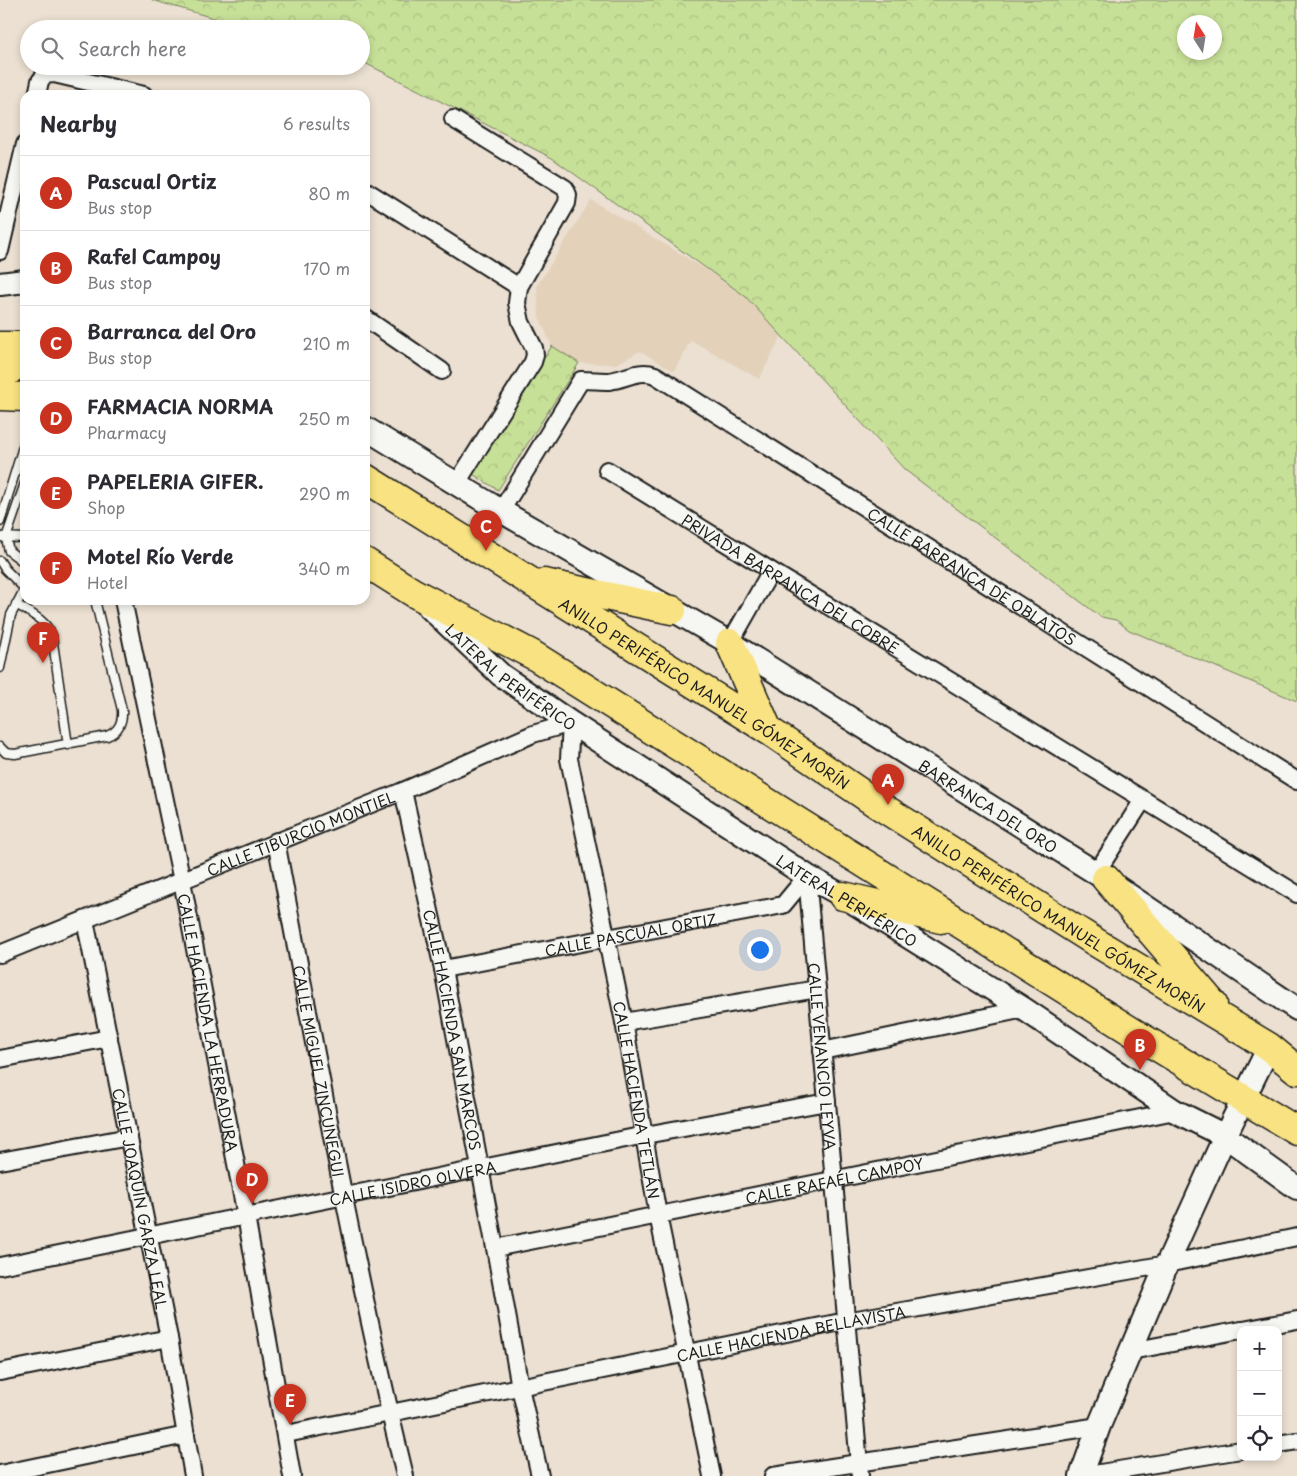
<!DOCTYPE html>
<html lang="en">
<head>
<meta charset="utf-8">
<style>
	:root { --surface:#fff; --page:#f2f2f3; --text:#2b2b33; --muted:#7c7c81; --line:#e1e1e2; --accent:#c8321e }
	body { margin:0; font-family:"Playpen Sans",sans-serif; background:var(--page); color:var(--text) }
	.controls { position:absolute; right:15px; bottom:15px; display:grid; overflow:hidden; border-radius:10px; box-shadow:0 2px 8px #0003 }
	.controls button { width:45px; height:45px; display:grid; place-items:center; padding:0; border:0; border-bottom:1px solid var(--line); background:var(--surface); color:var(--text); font:25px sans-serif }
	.compass { position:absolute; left:1177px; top:15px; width:45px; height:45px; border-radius:50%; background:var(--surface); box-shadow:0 2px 8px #0003; rotate:348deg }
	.you { position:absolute; left:759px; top:949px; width:18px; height:18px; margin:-12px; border:4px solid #fff; border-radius:50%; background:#1a73e8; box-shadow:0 0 0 8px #1a73e833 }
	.badge { display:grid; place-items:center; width:32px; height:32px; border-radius:50%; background:var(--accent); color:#fff; font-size:16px; font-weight:700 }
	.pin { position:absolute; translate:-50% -41px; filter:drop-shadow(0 1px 2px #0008) }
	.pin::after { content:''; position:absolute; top:26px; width:18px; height:15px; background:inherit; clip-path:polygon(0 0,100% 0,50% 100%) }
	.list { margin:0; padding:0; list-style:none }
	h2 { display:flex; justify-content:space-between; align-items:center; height:65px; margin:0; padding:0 20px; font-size:21px }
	h2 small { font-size:16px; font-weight:400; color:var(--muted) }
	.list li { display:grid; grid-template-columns:32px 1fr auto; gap:15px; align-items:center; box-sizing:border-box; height:75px; padding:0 20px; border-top:1px solid var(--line) }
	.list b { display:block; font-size:19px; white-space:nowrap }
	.list p { margin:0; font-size:16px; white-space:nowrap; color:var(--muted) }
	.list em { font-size:16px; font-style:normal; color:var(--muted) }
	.icon { flex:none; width:28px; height:28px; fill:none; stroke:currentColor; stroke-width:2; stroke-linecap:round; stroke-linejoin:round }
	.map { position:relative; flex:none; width:1297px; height:1476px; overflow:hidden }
	.search { position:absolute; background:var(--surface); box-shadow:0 2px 8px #0003; left:20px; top:20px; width:350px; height:55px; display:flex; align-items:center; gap:12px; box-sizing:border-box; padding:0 18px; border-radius:28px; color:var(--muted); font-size:19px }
	.panel { position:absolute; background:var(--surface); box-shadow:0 2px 8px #0003; left:20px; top:90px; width:350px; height:515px; border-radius:15px }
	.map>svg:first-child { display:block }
</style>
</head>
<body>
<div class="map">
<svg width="1297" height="1476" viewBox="0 0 1297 1476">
	<defs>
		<pattern id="forest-crowns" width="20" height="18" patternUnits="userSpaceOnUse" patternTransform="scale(1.25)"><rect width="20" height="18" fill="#c7e097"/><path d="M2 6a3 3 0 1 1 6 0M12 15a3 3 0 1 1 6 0" fill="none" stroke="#aac082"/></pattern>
	</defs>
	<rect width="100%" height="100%" fill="#ebe0d1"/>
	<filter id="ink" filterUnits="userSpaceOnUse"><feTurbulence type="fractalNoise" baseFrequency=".02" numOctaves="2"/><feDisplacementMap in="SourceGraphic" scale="10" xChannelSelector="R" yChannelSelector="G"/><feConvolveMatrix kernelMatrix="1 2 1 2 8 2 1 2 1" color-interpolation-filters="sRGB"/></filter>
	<g filter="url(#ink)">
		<path fill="#e3d1ba" d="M591,200L790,320L759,379L691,340L674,371L640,351L616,364L579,363L552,346L539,317L537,286Z"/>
		<path fill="url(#forest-crowns)" stroke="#727e5a" fill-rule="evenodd" d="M152,0H1297V701L1129,630L1116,620L1101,617L905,470L745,296L552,158L361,61V29H251ZM1184,22H1214V52H1184Z
			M552,346L579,363L498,490L471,473Z"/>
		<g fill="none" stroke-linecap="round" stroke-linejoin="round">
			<defs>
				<path id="lane" d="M25,483L6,538L9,551L25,563
					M0,522L25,440
					M0,537L25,538
					M0,561L5,569L24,588
					M16,604C30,613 46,620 52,636L68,745
					M0,668L11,615L25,588
					M0,747L6,753L15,754L107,736C118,732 123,722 122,710L95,600"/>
				<g id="street">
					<path d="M37,95L40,81L45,75L54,74L144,95"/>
					<path d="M453,119L565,188L568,195L567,203L519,287L517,303L521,322L534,348L535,355L533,362L457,483"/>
					<path d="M365,190L519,287"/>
					<path d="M0,251L25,144"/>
					<path d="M365,318L442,371"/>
					<path id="s1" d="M607,470L1297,894"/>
					<path id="s2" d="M501,511L581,380C591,380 600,381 609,381C626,379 638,369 655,375L1297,781"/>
					<path id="s3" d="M123,600L182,881L246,1216L292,1476"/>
					<path d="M730,643L771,571"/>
					<path id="s4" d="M403,791L443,969L495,1248L520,1387L540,1476"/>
					<path id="s5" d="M276,841C316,1053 354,1266 405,1476"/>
					<path d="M1096,873L1143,800"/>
					<path id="s6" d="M807,876L860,1476"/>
					<path id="s7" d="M85,920L169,1338L193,1476"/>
					<path id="s8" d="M0,954L403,791L533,734L571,723L569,759L624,1022L658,1215L712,1476"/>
					<path id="s9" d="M443,969L783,905L807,876"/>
					<path d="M624,1022L817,989"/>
					<path d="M822,1051L1024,1009"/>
					<path d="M0,1059L109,1038"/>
					<path d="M0,1161L129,1137"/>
					<path id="s10" d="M495,1248L1175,1111"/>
					<path id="s11" d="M0,1266L645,1135L827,1102"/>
					<path d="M1243,1330L1297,1320"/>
					<path d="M1131,1351L1241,1330"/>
					<path d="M0,1372L169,1338"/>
					<path id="s12" d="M286,1434L846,1321L1167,1264L1297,1237"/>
					<path d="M1278,1444L1297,1441"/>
					<path d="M0,1474L186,1435"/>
					<path d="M773,1476L1099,1426"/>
					<path d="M1082,1476L1241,1450"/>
				</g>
				<g id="secondary">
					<path d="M0,284L25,281"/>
					<path id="s13" d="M365,428L501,511L730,643L1096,873L1297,1009"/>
					<path id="s14" d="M429,607L501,675L571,723L807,876L843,896L1024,1009L1175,1111L1225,1136L1297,1188"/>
					<path d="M1081,1476L1099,1426L1167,1264L1225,1136L1269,1047"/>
				</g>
				<g id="highway">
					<path d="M0,346H25"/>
					<path d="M0,377L25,359"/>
					<path d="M0,396L25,397"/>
					<path id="s15" d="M365,478L768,730L877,804L1097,943L1269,1047L1297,1070"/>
					<path d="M365,562L414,593L533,655L1131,1031L1297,1131"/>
					<path d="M544,583L672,610"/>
					<path d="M730,643L768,730"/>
					<path d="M1106,879L1213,1004"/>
					<path d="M843,896L941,919"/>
				</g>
			</defs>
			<use href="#lane" stroke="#1c1c1c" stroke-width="11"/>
			<use href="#street" stroke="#1c1c1c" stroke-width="20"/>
			<use href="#secondary" stroke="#1c1c1c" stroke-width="26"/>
			<use href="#highway" stroke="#1c1c1c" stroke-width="31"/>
			<use href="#lane" stroke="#f6f6f2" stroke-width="8"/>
			<use href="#street" stroke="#f6f6f2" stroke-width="16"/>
			<use href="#secondary" stroke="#f6f6f2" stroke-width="22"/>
			<use href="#highway" stroke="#f8e281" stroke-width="28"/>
		</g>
	</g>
	<g text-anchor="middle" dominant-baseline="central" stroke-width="5" stroke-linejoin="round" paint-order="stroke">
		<g font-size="15" fill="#1c1c1c" stroke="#f6f6f2">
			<text stroke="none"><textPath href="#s2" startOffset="604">CALLE BARRANCA DE OBLATOS</textPath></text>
			<text stroke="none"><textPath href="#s1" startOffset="216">PRIVADA BARRANCA DEL COBRE</textPath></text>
			<text stroke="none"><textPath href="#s14" startOffset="108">LATERAL PERIFÉRICO</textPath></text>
			<text stroke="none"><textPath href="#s15" startOffset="402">ANILLO PERIFÉRICO MANUEL GÓMEZ MORÍN</textPath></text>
			<text stroke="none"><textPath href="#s13" startOffset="729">BARRANCA DEL ORO</textPath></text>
			<text stroke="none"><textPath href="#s8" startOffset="324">CALLE TIBURCIO MONTIEL</textPath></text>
			<text stroke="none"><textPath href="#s14" startOffset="512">LATERAL PERIFÉRICO</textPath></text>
			<text stroke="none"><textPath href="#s15" startOffset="822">ANILLO PERIFÉRICO MANUEL GÓMEZ MORÍN</textPath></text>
			<text stroke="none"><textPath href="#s9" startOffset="191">CALLE PASCUAL ORTIZ</textPath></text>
			<text stroke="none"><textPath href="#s3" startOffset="431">CALLE HACIENDA LA HERRADURA</textPath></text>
			<text stroke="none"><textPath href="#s4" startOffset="244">CALLE HACIENDA SAN MARCOS</textPath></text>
			<text stroke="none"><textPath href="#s6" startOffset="181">CALLE VENANCIO LEYVA</textPath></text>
			<text stroke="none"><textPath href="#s5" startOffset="234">CALLE MIGUEL ZINCUNEGUI</textPath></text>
			<text stroke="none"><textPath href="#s8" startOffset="1000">CALLE HACIENDA TETLÁN</textPath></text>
			<text stroke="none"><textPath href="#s10" startOffset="346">CALLE RAFAÉL CAMPOY</textPath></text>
			<text stroke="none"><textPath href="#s11" startOffset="421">CALLE ISIDRO OLVERA</textPath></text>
			<text stroke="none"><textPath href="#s7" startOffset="284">CALLE JOAQUÍN GARZA LEAL</textPath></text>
			<text stroke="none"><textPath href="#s12" startOffset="515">CALLE HACIENDA BELLAVISTA</textPath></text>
		</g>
	</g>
</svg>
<div class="controls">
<button>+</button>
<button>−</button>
<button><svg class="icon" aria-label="locate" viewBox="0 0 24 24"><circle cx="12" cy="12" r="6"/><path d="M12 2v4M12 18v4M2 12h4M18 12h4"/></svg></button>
</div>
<svg class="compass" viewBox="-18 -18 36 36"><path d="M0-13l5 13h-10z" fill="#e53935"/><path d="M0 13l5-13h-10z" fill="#7c7c81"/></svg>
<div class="you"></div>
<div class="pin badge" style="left:888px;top:805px">A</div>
<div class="pin badge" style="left:1140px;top:1070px">B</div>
<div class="pin badge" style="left:486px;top:551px">C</div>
<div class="pin badge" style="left:252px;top:1204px">D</div>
<div class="pin badge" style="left:290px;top:1425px">E</div>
<div class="pin badge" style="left:43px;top:663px">F</div>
<div class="search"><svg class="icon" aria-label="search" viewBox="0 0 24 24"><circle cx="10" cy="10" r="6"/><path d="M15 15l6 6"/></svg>Search here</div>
<section class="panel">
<h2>Nearby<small>6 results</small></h2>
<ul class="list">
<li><span class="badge">A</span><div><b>Pascual Ortiz</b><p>Bus stop</p></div><em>80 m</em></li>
<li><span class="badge">B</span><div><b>Rafel Campoy</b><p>Bus stop</p></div><em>170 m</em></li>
<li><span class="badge">C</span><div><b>Barranca del Oro</b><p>Bus stop</p></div><em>210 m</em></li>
<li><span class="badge">D</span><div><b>FARMACIA NORMA</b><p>Pharmacy</p></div><em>250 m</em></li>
<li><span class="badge">E</span><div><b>PAPELERIA GIFER.</b><p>Shop</p></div><em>290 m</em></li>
<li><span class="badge">F</span><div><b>Motel Río Verde</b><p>Hotel</p></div><em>340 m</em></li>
</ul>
</section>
</div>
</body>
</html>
